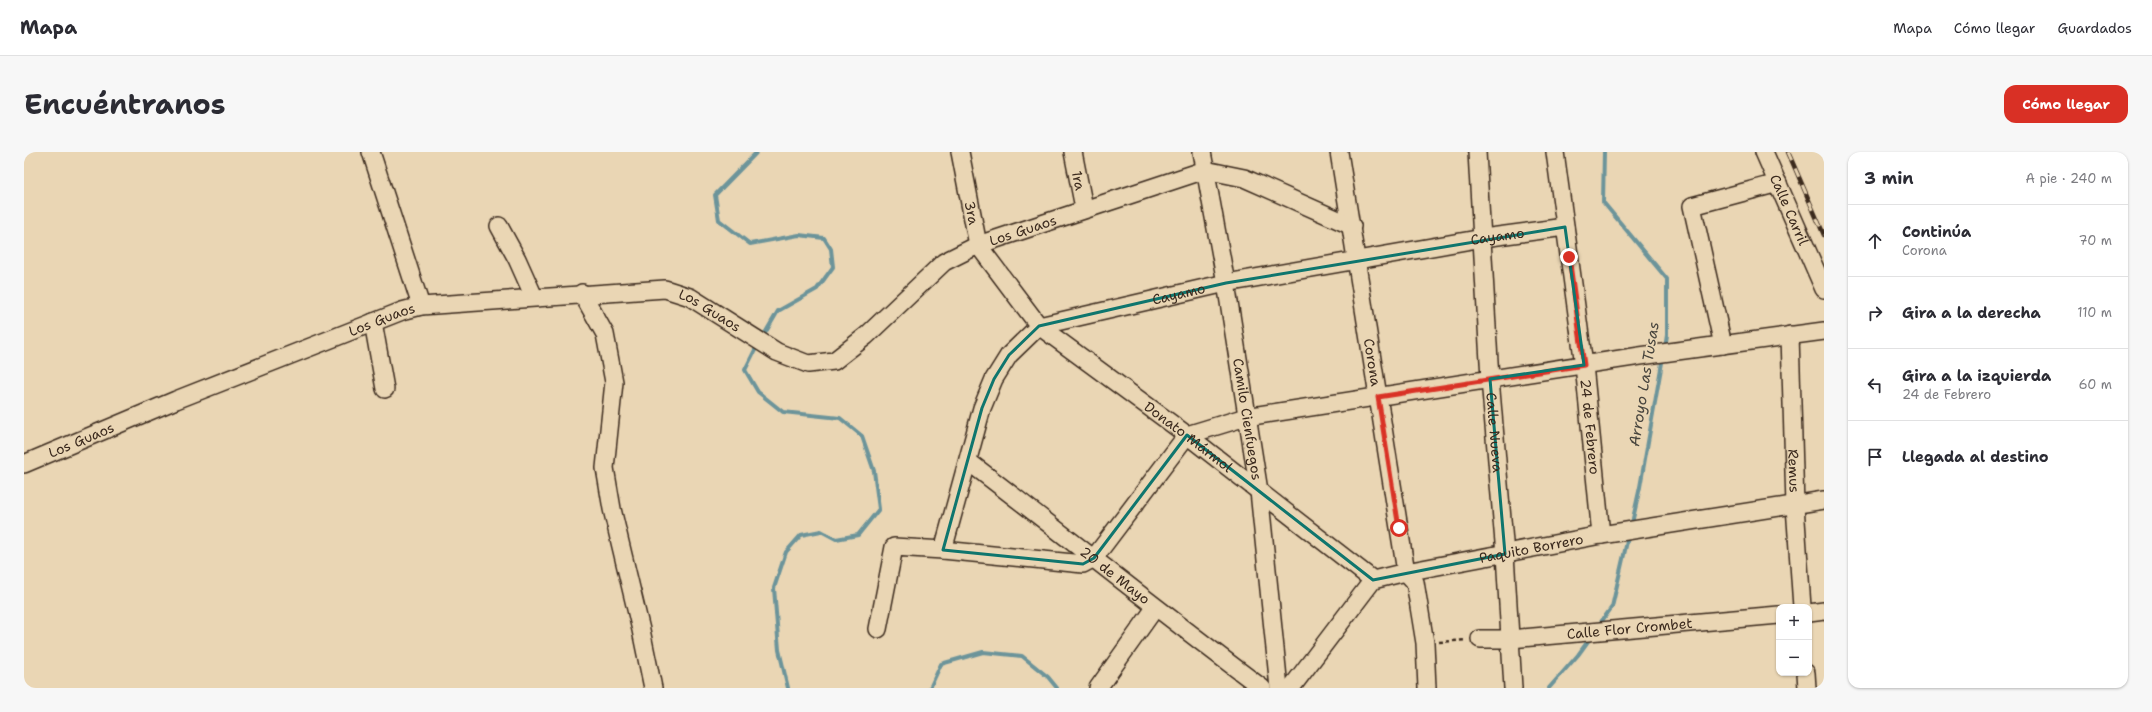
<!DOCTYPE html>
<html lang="es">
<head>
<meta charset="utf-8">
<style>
	:root { --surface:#fff; --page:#f7f7f7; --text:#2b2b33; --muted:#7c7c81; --line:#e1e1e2; --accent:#d93025 }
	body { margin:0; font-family:"Shantell Sans",sans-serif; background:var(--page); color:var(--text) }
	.controls { position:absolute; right:12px; bottom:12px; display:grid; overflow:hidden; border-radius:8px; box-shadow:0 1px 3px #0004 }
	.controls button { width:36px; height:36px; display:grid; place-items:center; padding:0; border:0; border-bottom:1px solid var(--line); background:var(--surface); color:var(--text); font:20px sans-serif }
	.stop { position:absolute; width:12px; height:12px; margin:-9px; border:3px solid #d93025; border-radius:50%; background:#fff }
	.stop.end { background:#d93025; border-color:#fff; box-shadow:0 1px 4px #0008 }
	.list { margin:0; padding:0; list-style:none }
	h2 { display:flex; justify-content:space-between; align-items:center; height:52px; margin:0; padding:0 16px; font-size:17px }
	h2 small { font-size:13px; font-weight:400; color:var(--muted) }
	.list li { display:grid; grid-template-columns:26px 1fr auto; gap:12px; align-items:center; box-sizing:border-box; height:72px; padding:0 16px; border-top:1px solid var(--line) }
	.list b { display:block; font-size:15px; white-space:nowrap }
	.list p { margin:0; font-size:13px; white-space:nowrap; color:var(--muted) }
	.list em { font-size:13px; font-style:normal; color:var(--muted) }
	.icon { flex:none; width:22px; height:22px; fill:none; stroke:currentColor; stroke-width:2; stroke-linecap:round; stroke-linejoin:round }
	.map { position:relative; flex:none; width:1800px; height:536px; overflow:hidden; border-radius:12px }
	header { display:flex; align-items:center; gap:24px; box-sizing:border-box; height:56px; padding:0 20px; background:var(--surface); border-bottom:1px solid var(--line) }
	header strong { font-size:19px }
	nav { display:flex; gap:22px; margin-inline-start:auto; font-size:14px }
	.intro { display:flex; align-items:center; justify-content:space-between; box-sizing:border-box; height:96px; padding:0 24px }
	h1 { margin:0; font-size:28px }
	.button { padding:10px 18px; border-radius:12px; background:var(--accent); color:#fff; font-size:14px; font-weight:700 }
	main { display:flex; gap:24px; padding:0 24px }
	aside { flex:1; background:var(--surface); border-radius:12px; box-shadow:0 1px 3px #0004 }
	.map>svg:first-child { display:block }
</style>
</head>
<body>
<header>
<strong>Mapa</strong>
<nav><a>Mapa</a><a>Cómo llegar</a><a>Guardados</a></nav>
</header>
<div class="intro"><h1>Encuéntranos</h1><a class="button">Cómo llegar</a></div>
<main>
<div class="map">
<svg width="1800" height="536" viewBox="0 0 1800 536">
	<rect width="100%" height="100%" fill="#ead6b4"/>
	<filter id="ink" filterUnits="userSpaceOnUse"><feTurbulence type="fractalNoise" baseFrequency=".025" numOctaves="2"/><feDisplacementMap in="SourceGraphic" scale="8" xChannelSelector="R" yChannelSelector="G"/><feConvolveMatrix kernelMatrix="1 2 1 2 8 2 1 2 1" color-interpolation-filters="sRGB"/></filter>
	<g filter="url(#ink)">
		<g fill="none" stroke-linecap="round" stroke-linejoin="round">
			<path stroke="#6c949a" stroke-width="4" d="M733,0L691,43L695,68L726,92L775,83L800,86L807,97L809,115L793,137L754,159L740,183
				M1580,0L1579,50L1643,127V183L1641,196
				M731,198L721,218L734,240L759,260L816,266L838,284L850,319L855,357L834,383L812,387L797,379L777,383L762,400L750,436L755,498L764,536
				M1608,371L1616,335L1639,205
				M1577,470L1588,455L1604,385
				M906,536L917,512L959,500L998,504L1024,525L1033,536
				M1525,536L1554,503L1567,485"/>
			<defs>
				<g id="minor">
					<path d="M347,0L397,154"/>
					<path id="s1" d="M936,0L954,93L1015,174L1163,283L1349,428"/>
					<path id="s2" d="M1049,0L1060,56"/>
					<path id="s3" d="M1178,0L1202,131L1235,339L1255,536"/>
					<path id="s4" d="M1315,0L1382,420L1391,430L1401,491L1403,536"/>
					<path id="s5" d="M1453,0L1466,227L1481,402L1489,536"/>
					<path id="s6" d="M1531,0L1560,213L1577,383"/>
					<path id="s7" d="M1740,0L1800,137"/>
					<path d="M475,74L493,107L510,145"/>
					<path d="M558,141L581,182L590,230L581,316L588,357L617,478L629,536"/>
					<path d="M349,170L361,237"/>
					<path id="s8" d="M1766,183L1771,354L1778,455"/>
					<path d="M1699,193L1668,54L1754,31"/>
					<path id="s9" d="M945,310C1043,385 1139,462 1238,536"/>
					<path id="s10" d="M0,312L152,248L378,159L397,154L641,137L666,145L753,200L784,212L810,209L842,184L920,110L954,93L1181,18L1220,26L1328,74"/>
					<path id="s11" d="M919,398L958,256L970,227L985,203L1015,174L1202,131L1459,86L1541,75"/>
					<path d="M1785,461L1800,459"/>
					<path d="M854,477L870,395L919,398L1059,412L1070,406L1163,283L1222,265L1616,204L1800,179"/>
					<path id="s12" d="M1456,487H1486L1755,463"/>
					<path d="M1782,521L1783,536"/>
					<path d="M1074,536L1131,456"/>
					<path id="s13" d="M1267,536L1349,428L1382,420L1577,383L1800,348"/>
				</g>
			</defs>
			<use href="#minor" stroke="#3b2a1e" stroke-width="20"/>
			<path stroke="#3b2a1e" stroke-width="2.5" stroke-dasharray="4 3" stroke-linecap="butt" d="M1415,490L1442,488"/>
			<use href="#minor" stroke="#ead6b4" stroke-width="17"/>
			<defs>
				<path id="rail" d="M1764,0L1800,83"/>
			</defs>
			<use href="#rail" stroke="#3b2a1e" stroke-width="4.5"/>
			<use href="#rail" stroke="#ead6b4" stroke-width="3" stroke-dasharray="9" stroke-linecap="butt"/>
		</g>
	</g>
	<g fill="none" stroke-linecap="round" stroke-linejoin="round" filter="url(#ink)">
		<path stroke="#d93025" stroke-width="5" d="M1375,376L1354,245L1560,213L1545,105"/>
	</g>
	<path fill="none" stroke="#0f766e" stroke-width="3" stroke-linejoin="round" d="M1541,75L1560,213L1466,227L1481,402L1349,428L1163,283L1070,406L1059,412L919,398L958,256L970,227L985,203L1015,174L1202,131Z"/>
	<g text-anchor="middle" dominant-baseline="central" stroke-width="3.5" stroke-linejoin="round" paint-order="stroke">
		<g font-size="14" fill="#3b2a1e" stroke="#ead6b4">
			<text stroke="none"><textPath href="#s2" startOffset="29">1ra</textPath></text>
			<text stroke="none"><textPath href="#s7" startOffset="63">Calle Carril</textPath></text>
			<text stroke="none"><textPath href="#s1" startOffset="62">3ra</textPath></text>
			<text stroke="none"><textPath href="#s10" startOffset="1094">Los Guaos</textPath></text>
			<text stroke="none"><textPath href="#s11" startOffset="716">Cayamo</textPath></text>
			<text stroke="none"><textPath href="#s11" startOffset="392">Cayamo</textPath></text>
			<text stroke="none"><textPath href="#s10" startOffset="722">Los Guaos</textPath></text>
			<text stroke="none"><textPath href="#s10" startOffset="386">Los Guaos</textPath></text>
			<text stroke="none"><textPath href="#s4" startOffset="213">Corona</textPath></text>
			<text stroke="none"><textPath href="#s3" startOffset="271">Camilo Cienfuegos</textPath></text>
			<text stroke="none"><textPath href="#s6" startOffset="277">24 de Febrero</textPath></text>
			<text stroke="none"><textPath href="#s5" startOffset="281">Calle Nueva</textPath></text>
			<text stroke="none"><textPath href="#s1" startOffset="382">Donato Mármol</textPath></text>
			<text stroke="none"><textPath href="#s10" startOffset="62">Los Guaos</textPath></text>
			<text stroke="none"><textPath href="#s8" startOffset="136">Remus</textPath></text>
			<text stroke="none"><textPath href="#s13" startOffset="297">Paquito Borrero</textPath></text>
			<text stroke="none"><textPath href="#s9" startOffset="185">20 de Mayo</textPath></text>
			<text stroke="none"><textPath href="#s12" startOffset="150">Calle Flor Crombet</textPath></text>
		</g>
		<g font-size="15" font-style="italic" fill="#47443d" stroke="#ead6b4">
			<text transform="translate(1620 232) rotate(-81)">Arroyo Las Tusas</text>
		</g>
	</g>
</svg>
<div class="controls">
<button>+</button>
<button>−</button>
</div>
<div class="stop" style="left:1375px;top:376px"></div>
<div class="stop end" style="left:1545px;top:105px"></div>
</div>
<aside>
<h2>3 min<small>A pie · 240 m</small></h2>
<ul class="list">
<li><svg class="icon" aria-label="ahead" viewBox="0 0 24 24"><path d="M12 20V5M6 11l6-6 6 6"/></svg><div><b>Continúa</b><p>Corona</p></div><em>70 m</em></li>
<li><svg class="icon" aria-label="right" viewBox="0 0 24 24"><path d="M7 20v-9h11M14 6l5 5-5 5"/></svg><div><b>Gira a la derecha</b></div><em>110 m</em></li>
<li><svg class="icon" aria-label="left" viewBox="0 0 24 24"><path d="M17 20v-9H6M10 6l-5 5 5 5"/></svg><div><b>Gira a la izquierda</b><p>24 de Febrero</p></div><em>60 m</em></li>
<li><svg class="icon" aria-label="arrive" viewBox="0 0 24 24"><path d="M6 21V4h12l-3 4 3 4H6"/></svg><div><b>Llegada al destino</b></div></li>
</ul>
</aside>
</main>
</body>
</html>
